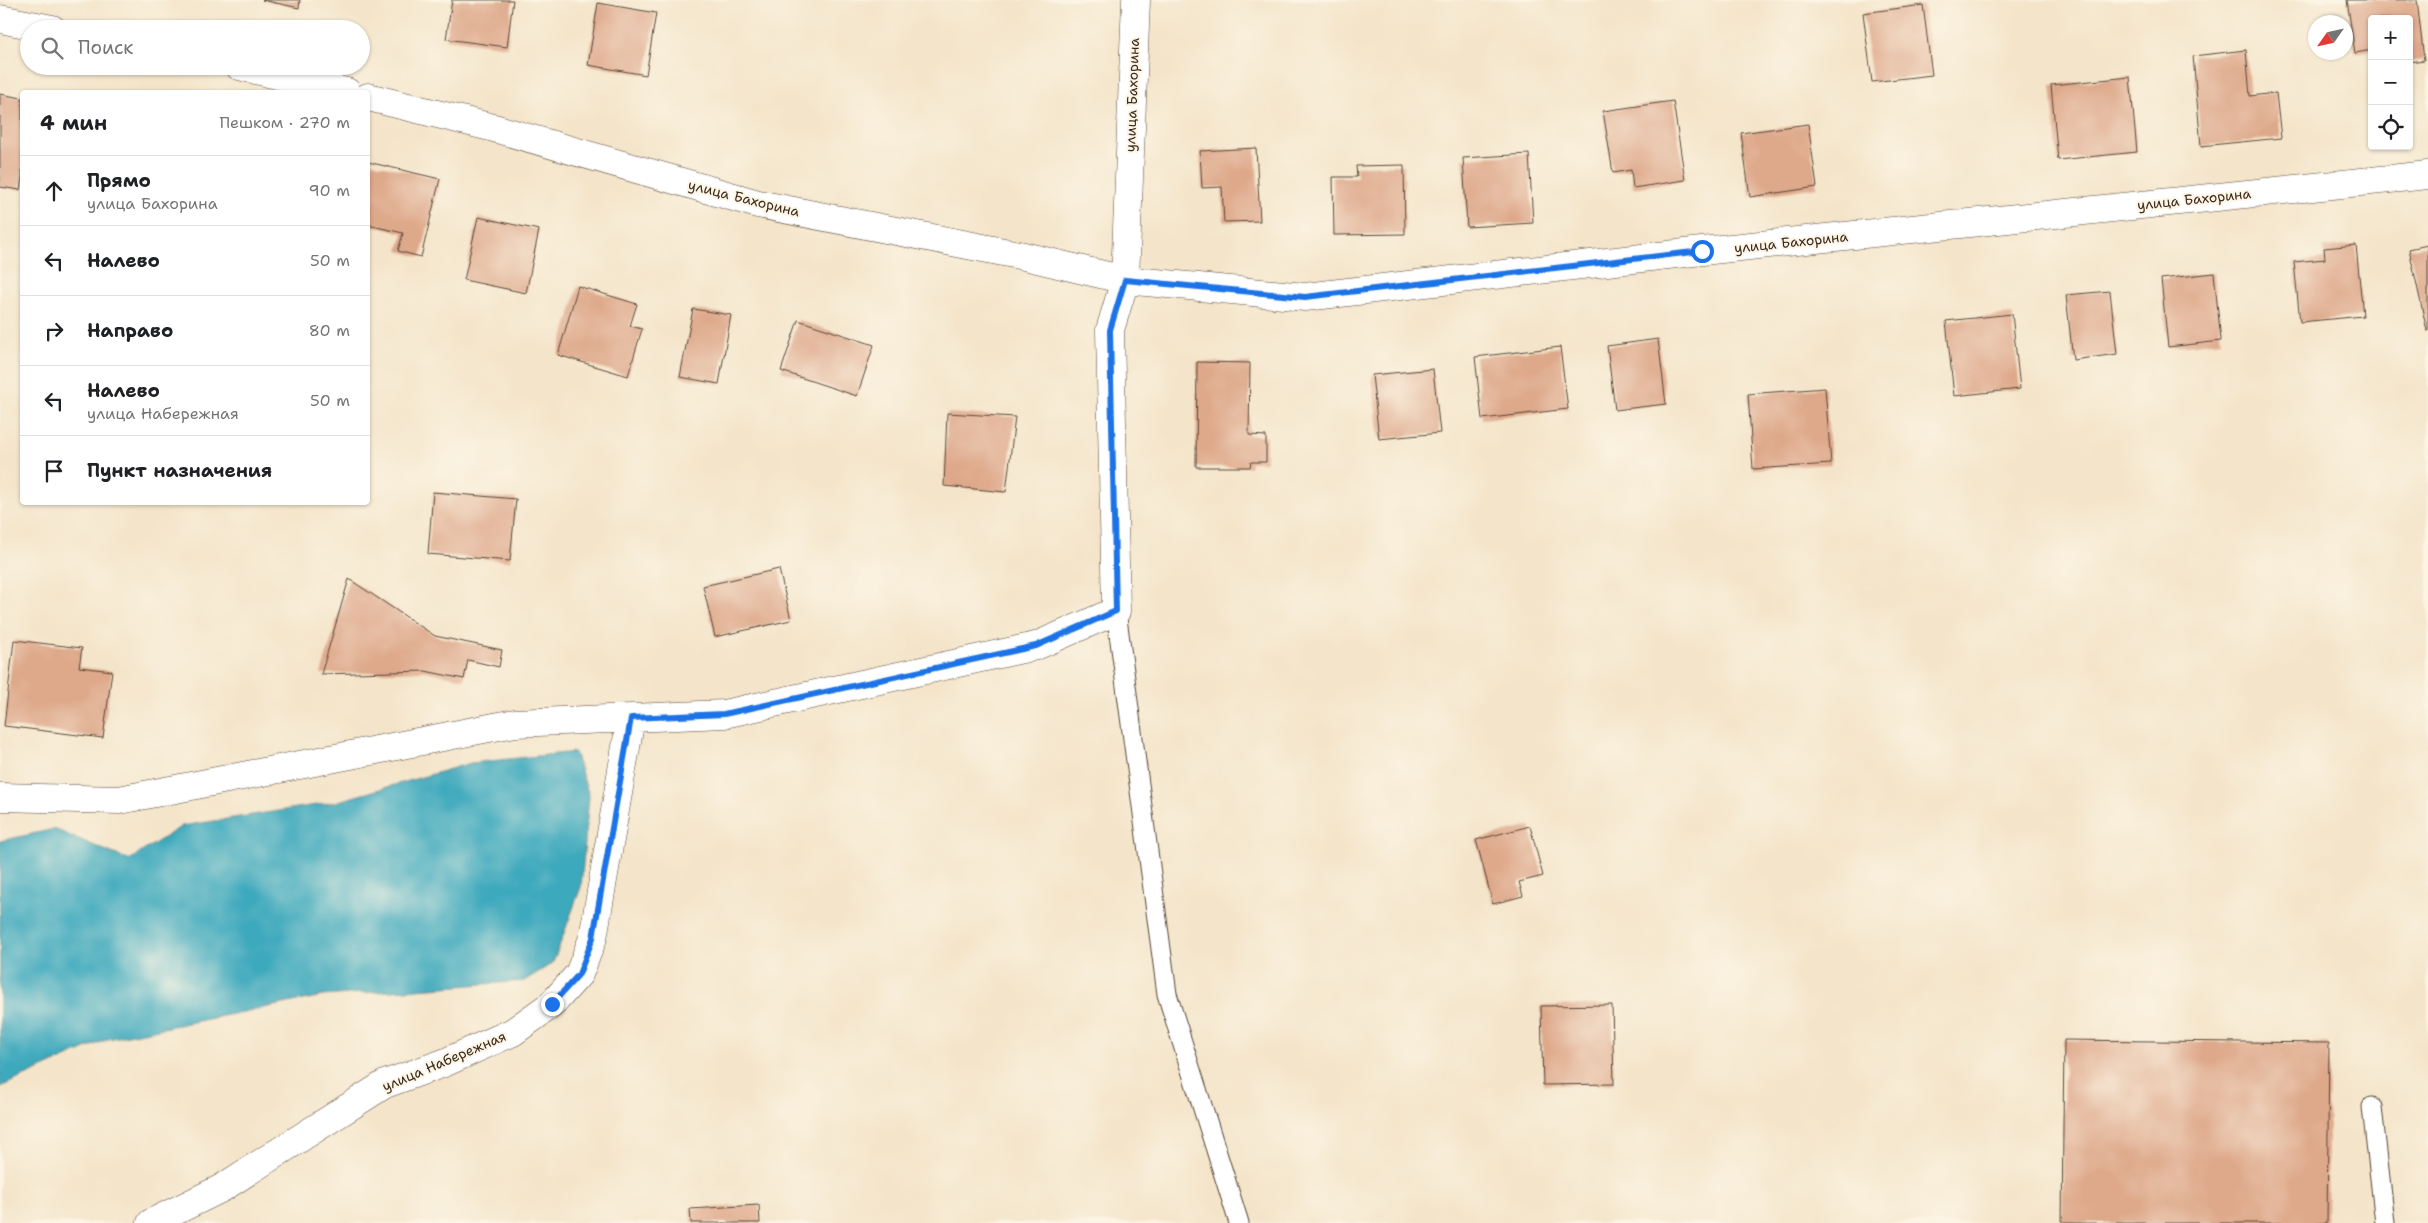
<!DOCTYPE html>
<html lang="ru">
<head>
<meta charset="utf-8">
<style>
	:root { --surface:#fff; --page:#f2f2f2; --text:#202124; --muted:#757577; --line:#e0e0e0 }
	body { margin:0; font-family:"Shantell Sans",sans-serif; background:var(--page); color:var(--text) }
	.controls { position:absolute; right:15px; top:15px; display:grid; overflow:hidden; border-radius:5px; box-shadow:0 1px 4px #0004 }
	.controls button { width:45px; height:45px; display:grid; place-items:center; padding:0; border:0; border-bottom:1px solid var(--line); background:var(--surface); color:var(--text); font:25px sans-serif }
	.compass { position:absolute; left:2308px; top:15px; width:45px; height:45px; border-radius:50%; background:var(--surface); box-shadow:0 1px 4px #0004; rotate:236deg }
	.stop { position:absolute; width:15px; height:15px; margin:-11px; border:4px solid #1a73e8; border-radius:50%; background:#fff }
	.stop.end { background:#1a73e8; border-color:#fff; box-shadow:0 1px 5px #0008 }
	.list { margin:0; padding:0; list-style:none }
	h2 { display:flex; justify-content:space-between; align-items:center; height:65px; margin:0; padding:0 20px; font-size:21px }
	h2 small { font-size:16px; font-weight:400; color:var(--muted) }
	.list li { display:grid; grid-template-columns:32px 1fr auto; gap:15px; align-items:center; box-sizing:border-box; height:70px; padding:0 20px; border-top:1px solid var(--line) }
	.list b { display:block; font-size:19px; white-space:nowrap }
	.list p { margin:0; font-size:16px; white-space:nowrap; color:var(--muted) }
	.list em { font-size:16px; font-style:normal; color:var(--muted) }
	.icon { flex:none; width:28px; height:28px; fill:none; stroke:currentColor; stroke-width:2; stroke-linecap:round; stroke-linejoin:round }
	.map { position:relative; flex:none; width:2428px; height:1223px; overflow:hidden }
	.search { position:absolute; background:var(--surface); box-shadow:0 1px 4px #0004; left:20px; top:20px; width:350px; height:55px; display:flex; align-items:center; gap:12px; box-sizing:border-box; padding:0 18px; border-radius:28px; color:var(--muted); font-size:19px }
	.panel { position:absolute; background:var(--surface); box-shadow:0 1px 4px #0004; left:20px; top:90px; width:350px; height:415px; border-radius:5px }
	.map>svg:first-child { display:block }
</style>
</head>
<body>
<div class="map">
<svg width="2428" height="1223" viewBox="0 0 2428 1223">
	<rect width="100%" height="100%" fill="#fcf5e5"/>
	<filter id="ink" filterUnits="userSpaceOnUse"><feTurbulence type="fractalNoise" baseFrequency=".02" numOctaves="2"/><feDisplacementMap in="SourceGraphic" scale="10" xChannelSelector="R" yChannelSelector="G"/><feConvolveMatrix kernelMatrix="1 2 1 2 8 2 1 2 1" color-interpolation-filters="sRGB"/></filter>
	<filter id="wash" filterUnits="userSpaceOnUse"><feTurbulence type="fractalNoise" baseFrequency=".0096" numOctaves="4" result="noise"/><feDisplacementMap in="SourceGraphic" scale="20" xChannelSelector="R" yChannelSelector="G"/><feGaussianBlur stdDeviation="1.12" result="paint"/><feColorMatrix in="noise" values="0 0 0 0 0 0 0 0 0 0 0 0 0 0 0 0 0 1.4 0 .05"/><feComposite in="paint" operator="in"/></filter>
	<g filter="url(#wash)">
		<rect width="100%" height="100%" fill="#f4e5ca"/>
		<path fill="#3da9bd" stroke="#3c6a6e" d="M575,752L589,796L581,887L553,963L524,981L323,996L108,1039L0,1087V841L54,829L129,860L182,826L335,802L471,763Z"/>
		<g id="blocks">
			<path fill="#dea88a" d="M262,0H300L299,8Z
				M452,0H513L507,47L446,39Z
				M2347,0H2417L2424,60L2409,62V19H2372V50L2355,53Z
				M598,3L656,13L646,75L588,65Z
				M1923,5L1932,75L1872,82L1863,13Z
				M2246,50L2250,96L2276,93L2281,138L2201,146L2193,56Z
				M2130,77L2137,152L2058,160L2051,85Z
				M0,94L22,98V177L20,190L0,187Z
				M1673,101L1685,180L1633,188L1631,170L1613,173L1603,111Z
				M1808,124L1817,187L1750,197L1741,133Z
				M1256,148L1260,221L1224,222L1222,187L1202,188L1200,151Z
				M1529,154L1533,223L1467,227L1463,158Z
				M368,162L440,179L421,257L398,251L403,233L368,225Z
				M1404,165L1405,234L1334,235L1333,177H1357L1356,166Z
				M478,217L539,230L526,293L464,280Z
				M2356,245L2363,316L2300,322L2294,262L2325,259L2324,248Z
				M2428,245V331H2427L2409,249Z
				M2214,273L2221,341L2168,347L2161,279Z
				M578,286L637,304L630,326L642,329L628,376L558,355Z
				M2110,291L2117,354L2073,360L2066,295Z
				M693,309L731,315L719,384L680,377Z
				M2012,314L2020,389L1954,396L1946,321Z
				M798,320L874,345L857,396L781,371Z
				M1658,339L1666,404L1615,410L1607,346Z
				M1560,347L1568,409L1482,419L1475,357Z
				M1197,362L1250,363L1249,435L1266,436V462H1251L1250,467H1196Z
				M1433,369L1440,433L1379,439L1372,375Z
				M1825,388L1831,464L1753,469L1748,394Z
				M947,413L1015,417L1006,492L944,486Z
				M433,492L516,499L510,561L428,554Z
				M779,569L791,620L715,637L703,586Z
				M349,579L435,636L502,650L499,667L468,660L464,679L425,671L321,674Z
				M14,640L82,648L79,667L112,671L103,738L4,726Z
				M1530,826L1543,876L1519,882L1523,896L1493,904L1476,840Z
				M1612,1005L1614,1084L1543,1085L1541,1006Z
				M2064,1040L2329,1043L2327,1223H2062Z
				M759,1205L760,1223H691L690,1209Z"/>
		</g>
	</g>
	<g filter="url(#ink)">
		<use href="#blocks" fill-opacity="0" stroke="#574638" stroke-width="1"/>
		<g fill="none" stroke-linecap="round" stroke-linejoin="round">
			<defs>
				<path id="lane" d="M1116,611L1167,994L1239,1223
					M2372,1107L2385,1223"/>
				<path id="street" d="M1136,0L1125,280L1305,297L1702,251L2428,175
					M0,19L52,29
					M239,66L347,92
					M0,797L119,800L515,723L724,714L1036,646L1116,611L1110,330L1125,280L1024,256L758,204L494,128L368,97
					M151,1223L222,1188L385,1084L444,1063L513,1032L552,1004L579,974L593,938L631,718"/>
			</defs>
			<use href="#lane" stroke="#574638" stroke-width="21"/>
			<use href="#street" stroke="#574638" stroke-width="29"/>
			<use href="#lane" stroke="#fff" stroke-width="19"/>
			<use href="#street" stroke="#fff" stroke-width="28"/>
		</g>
	</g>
	<g fill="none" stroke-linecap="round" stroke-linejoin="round" filter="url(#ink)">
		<path stroke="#1a73e8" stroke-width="6" d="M552,1004L579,974L593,938L631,718L724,714L1036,646L1116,611L1110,330L1125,280L1305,297L1702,251"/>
	</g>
	<g text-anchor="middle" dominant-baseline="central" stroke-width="4" stroke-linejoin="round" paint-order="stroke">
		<g font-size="14" fill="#3b2a1e" stroke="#fcf5e5">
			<text transform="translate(1132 95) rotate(-88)">улица Бахорина</text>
			<text transform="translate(744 198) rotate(14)">улица Бахорина</text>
			<text transform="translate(2194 199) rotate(-6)">улица Бахорина</text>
			<text transform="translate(1791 242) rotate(-6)">улица Бахорина</text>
			<text transform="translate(444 1061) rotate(-23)">улица Набережная</text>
		</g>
	</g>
</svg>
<div class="controls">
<button>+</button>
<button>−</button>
<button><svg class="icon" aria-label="locate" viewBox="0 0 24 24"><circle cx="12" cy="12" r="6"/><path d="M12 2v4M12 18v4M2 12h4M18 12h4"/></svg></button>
</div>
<svg class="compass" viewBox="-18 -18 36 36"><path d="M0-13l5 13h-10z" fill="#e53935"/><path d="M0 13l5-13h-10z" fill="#757577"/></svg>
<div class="stop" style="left:1702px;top:251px"></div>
<div class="stop end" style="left:552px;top:1004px"></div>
<div class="search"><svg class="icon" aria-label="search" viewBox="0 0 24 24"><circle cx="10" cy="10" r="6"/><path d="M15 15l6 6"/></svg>Поиск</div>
<section class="panel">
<h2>4 мин<small>Пешком · 270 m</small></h2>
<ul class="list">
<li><svg class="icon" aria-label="ahead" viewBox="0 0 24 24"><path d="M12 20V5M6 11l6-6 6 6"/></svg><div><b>Прямо</b><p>улица Бахорина</p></div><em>90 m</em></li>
<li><svg class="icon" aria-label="left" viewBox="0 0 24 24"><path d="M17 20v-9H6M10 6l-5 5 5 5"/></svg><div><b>Налево</b></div><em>50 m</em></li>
<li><svg class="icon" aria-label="right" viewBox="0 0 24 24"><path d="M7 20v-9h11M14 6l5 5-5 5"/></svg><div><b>Направо</b></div><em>80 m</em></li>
<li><svg class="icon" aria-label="left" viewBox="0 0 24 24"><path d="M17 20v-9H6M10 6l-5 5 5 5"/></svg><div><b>Налево</b><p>улица Набережная</p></div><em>50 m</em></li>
<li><svg class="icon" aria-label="arrive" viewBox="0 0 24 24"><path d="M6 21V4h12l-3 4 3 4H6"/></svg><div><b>Пункт назначения</b></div></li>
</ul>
</section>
</div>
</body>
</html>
